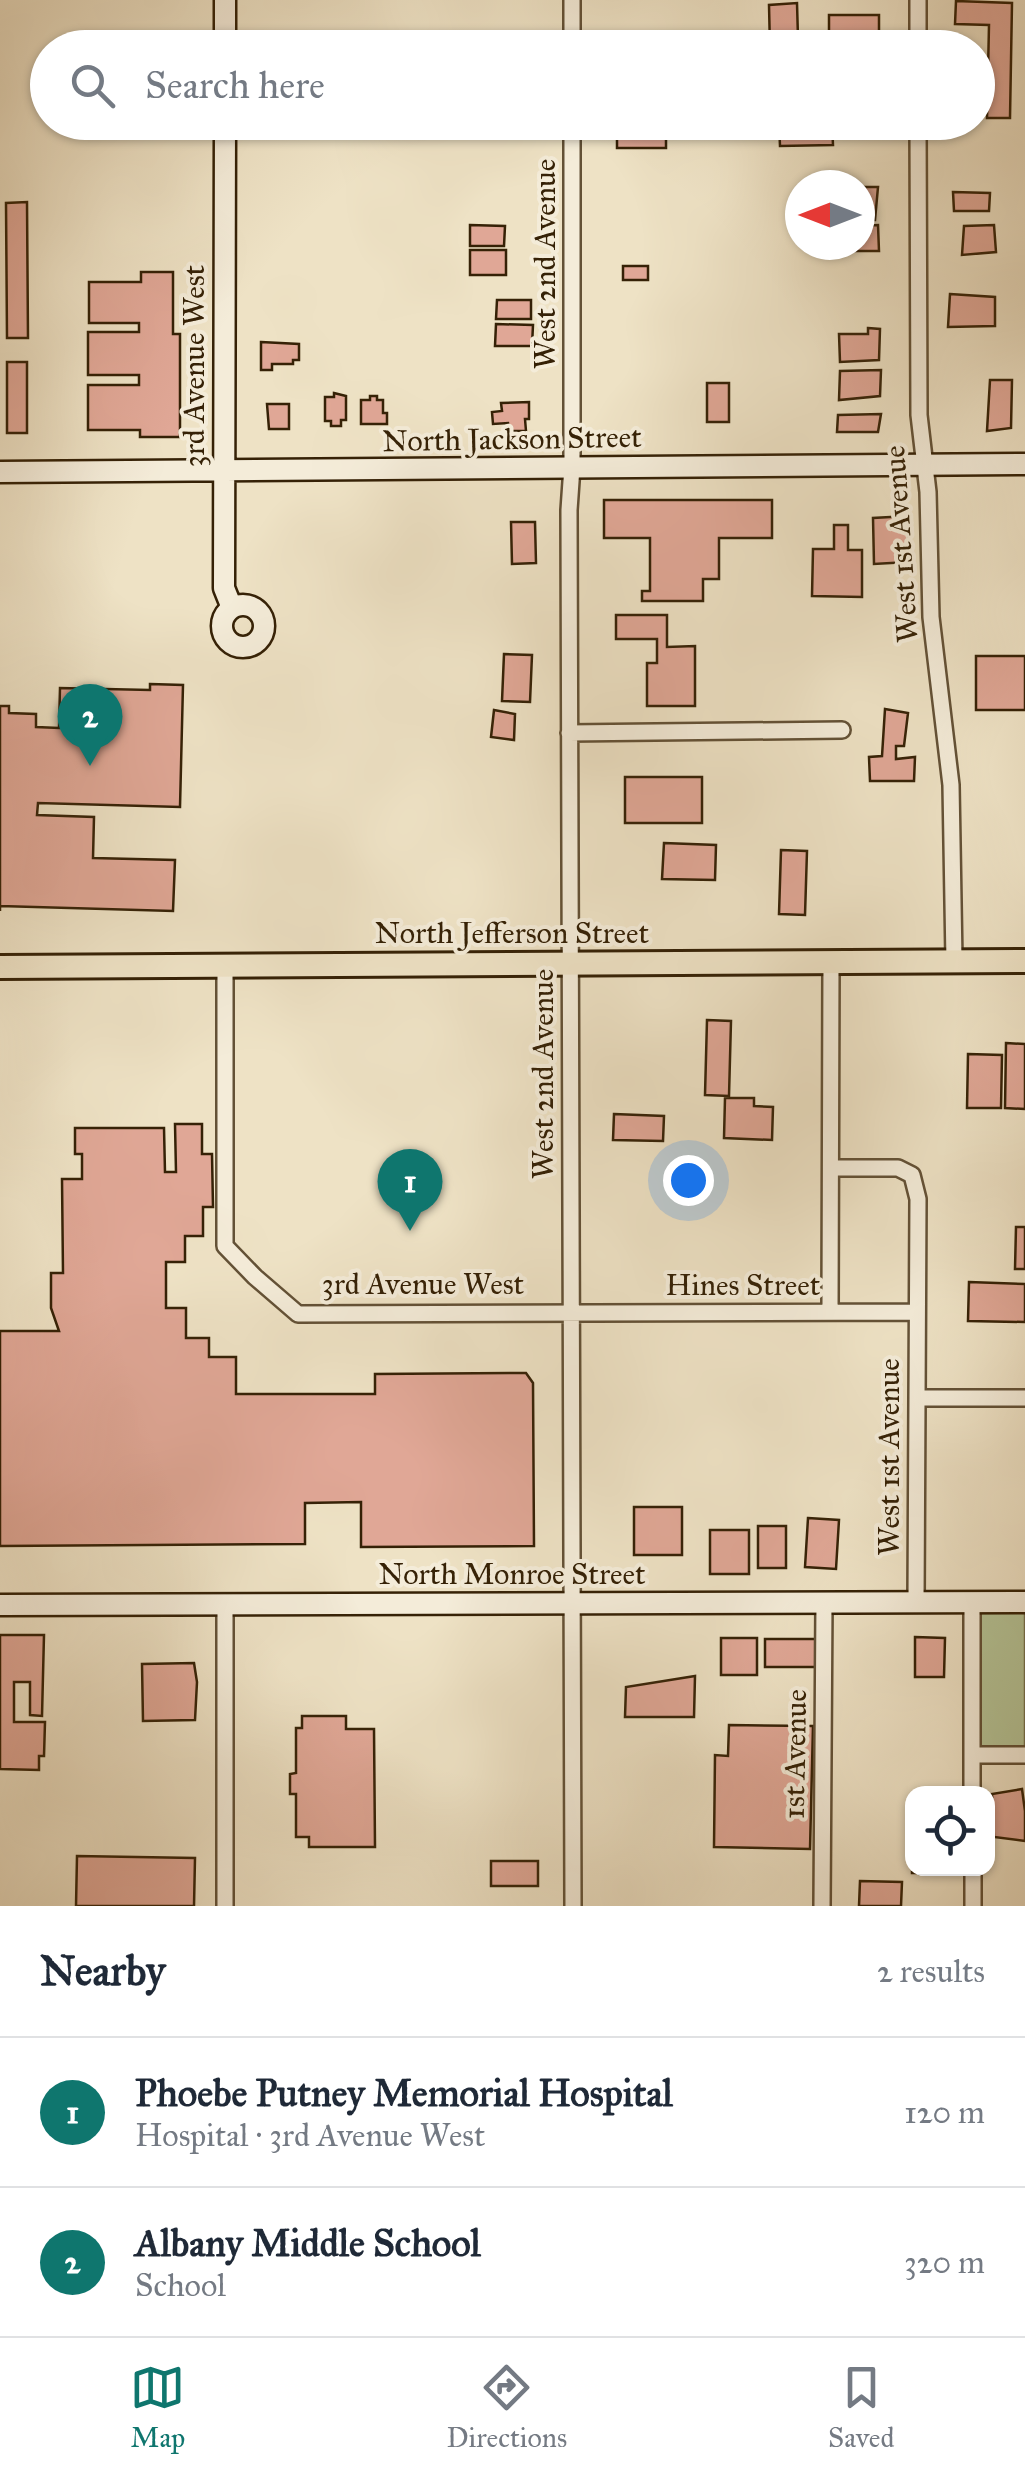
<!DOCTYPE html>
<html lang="en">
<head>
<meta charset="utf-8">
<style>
	:root { --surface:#fff; --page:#f6f6f7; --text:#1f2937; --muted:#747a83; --line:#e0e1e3; --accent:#0f766e }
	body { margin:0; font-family:"IM FELL Great Primer",serif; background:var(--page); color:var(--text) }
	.controls { position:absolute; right:30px; bottom:30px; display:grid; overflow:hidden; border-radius:20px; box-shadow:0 2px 8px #0004 }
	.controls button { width:90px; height:90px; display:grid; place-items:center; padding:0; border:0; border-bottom:2px solid var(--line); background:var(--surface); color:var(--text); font:50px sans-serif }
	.compass { position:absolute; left:785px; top:170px; width:90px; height:90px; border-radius:50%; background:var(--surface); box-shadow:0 2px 8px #0004; rotate:270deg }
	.you { position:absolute; left:688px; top:1180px; width:35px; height:35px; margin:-25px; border:8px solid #fff; border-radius:50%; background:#1a73e8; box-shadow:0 0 0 15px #1a73e833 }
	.badge { display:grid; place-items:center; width:65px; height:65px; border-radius:50%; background:var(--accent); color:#fff; font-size:32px; font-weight:700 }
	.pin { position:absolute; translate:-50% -82px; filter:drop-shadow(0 2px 5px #0008) }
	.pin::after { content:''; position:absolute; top:52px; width:35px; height:30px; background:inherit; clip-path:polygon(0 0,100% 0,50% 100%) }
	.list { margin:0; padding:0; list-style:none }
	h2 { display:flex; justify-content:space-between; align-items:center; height:130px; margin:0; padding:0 40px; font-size:42px }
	h2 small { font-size:32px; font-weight:400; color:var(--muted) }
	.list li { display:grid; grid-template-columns:65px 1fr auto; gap:30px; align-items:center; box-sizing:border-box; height:150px; padding:0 40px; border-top:2px solid var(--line) }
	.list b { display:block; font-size:38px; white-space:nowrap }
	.list p { margin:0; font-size:32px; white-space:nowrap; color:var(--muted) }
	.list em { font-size:32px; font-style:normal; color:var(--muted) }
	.icon { flex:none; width:55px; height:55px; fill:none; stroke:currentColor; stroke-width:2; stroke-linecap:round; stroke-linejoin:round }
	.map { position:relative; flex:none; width:1025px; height:1906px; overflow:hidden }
	.search { position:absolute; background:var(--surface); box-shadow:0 2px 8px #0004; left:30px; right:30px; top:30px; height:110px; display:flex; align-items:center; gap:25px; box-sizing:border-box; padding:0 35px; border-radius:55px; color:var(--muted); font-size:38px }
	.sheet { height:430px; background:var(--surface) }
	nav { display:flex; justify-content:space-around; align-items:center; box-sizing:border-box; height:140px; border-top:2px solid var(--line); background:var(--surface); font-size:28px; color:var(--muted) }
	nav a { display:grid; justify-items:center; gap:5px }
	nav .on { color:var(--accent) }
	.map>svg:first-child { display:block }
</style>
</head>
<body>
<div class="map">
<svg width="1025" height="1906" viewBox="0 0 1025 1906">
	<rect width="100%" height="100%" fill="#eee2c5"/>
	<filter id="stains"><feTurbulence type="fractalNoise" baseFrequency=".002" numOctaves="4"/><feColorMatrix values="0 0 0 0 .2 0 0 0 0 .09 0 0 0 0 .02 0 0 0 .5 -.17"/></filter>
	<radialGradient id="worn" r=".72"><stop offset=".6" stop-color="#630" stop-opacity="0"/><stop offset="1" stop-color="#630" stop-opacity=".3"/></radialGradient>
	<path fill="#b5c497" stroke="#75724e" stroke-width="2.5" d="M974,1603H1025V1754L974,1753Z"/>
	<path fill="#e0a796" stroke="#352106" stroke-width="2.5" d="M956,1L1012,3L1010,118H987L989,25L955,24Z
		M797,3L798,38H816V48H770L769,5Z
		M829,15H879V39H829Z
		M617,122H666V148H617Z
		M779,122H832L833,145L780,146Z
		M860,187H878L875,220H860Z
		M953,192L990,193L989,211H954Z
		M27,202L28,338H7L6,203Z
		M470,225L505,226L504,246H470Z
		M878,225L879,251H841V245H860V226Z
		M994,225L996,252L962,255L964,226Z
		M470,250H506V275H470Z
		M623,266H648V280H623Z
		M141,272H173V334H180V437H140V430H88V385H139V375H88V332H139V323H89V282H141Z
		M950,294L995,297V326L948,327Z
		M497,300H531V319H496Z
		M496,324L533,325L532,346H495Z
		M868,328L880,329L879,360L840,362L839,334H868Z
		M261,342L299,344V360H293V364H272V370H261Z
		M7,362H27V433H7Z
		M881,370L880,396L839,400L840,371Z
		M990,380H1012L1011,428L987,431Z
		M707,383H729V422H707Z
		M334,393L346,396V420H341V426H331V421H325V397H334Z
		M370,396H377V400H383V413H387V424H361V400H370Z
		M529,402V419H525L526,431H509L508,423L493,424L492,412L502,411L501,403Z
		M267,404H289V429H269Z
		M881,414L878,432H837L838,415Z
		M604,500H772V538H719V579H703V601H642V591H650V538H604Z
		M908,516V562L874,564L873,518Z
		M511,522H535L536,563L512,564Z
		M834,525H848V550H862V597L812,596L813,549H834Z
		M616,615H667V647L695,646V706H647V663H657V639H616Z
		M504,654L532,655L530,702L502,701Z
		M976,656H1025V710H976Z
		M150,684L183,685L180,807L38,803L37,815L94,817L93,858L175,860L173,911L0,906V911V706H9V713L36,714V727L59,728L60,688L150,690Z
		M885,709L908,713L904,746H896V759L915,757L914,781H870L869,757L882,756Z
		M494,710L515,714L514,740L491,737Z
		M625,777H702V823H625Z
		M664,843L716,845L715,880L662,879Z
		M781,850L807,851L805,915L779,914Z
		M707,1020L731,1021L729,1096L705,1095Z
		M1006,1043L1025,1044V1109L1005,1108Z
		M968,1054L1002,1055L1001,1108H967Z
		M725,1098H754V1106L773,1107L772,1140L724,1138Z
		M614,1114L664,1116L663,1141L613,1140Z
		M175,1124H202V1154H212L213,1207H203V1236H185V1262H166V1308H186V1338H209V1357H236V1394H375V1374L526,1373L533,1383L534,1546L361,1547V1502L305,1503V1544L0,1546V1331H59L51,1308V1273H63L62,1179H82V1154H75V1128H164L165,1172H176Z
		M1016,1227H1025V1269H1015Z
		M969,1282L1025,1284V1322L968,1321Z
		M634,1507H682V1555H634Z
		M808,1518L839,1520L836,1569L805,1567Z
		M758,1526H786V1568H758Z
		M710,1530H749V1574H710Z
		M0,1635H44L42,1716L30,1715V1682H14V1722H45L44,1756H39V1770L0,1769Z
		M915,1637L945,1638L944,1677H915Z
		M721,1638H757V1675H721Z
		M765,1639H824V1667H765Z
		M194,1663L197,1682L195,1720L143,1721L142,1664Z
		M695,1676L694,1717H625L626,1687Z
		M302,1716H346V1729H374L375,1847H309V1837H296V1794H290V1774L296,1773V1728H302Z
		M729,1725L813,1726L810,1849L714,1847L715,1755L728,1756Z
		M1022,1789L1025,1811V1841L994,1837L992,1794Z
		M912,1835V1868H949V1873H912Z
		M77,1856L195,1858L194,1906H76Z
		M491,1861H538V1886H491Z
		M860,1881L902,1882L901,1906H859Z"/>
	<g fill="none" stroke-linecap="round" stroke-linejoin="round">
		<defs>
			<path id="street" d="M572,0V48
				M918,48V0
				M572,122V467L569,510L573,1906
				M918,122L919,415L928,492L931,617L951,785L954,961
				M569,733L842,730
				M225,964V1246L255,1277L298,1314L916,1312
				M831,1168H898L912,1175L918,1199L916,1602
				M830,1312L831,962
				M917,1398H1025
				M972,1755H1025
				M972,1794V1602
				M973,1868V1906
				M225,1906V1605
				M822,1906L824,1602"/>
			<path id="secondary" d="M225,0V48
				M225,122L224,588L232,608
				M0,472L1025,464
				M222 626a21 21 0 1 1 42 0a21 21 0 1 1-42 0Z
				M0,1605L1025,1602"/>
			<path id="primary" d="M0,967L1025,961"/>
		</defs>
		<use href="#street" stroke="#635136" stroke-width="20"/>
		<use href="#secondary" stroke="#352106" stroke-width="25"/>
		<use href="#primary" stroke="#352106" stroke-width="28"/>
		<use href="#street" stroke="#f4ecd9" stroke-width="15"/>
		<use href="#secondary" stroke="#f4ecd9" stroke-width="20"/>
		<use href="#primary" stroke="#eee2c5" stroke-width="22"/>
	</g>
	<g text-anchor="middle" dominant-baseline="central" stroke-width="8" stroke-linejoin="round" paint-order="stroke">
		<g font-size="30" fill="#352106" stroke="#f4ecd9">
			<text transform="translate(545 264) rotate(-90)">West 2nd Avenue</text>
			<text transform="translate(194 366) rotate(-90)">3rd Avenue West</text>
			<text transform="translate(512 439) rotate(-1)">North Jackson Street</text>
			<text transform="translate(901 544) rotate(-94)">West 1st Avenue</text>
			<text x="512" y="933">North Jefferson Street</text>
			<text transform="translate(543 1074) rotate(-90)">West 2nd Avenue</text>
			<text x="423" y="1284">3rd Avenue West</text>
			<text x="743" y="1285">Hines Street</text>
			<text transform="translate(889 1457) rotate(-90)">West 1st Avenue</text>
			<text x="512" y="1574">North Monroe Street</text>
			<text transform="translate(795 1754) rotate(-89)">1st Avenue</text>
		</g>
	</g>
	<rect width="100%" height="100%" filter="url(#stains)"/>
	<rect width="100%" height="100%" fill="url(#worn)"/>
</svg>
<div class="controls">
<button><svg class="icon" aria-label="locate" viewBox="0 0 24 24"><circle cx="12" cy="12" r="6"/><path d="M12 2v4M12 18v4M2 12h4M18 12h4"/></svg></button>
</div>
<svg class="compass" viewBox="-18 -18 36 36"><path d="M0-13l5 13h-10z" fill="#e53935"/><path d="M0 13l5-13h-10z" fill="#747a83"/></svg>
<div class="you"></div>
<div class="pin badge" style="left:410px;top:1231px">1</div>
<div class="pin badge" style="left:90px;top:766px">2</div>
<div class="search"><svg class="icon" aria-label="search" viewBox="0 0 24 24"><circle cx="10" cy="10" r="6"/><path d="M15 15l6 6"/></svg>Search here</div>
</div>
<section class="sheet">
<h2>Nearby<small>2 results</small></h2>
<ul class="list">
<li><span class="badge">1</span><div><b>Phoebe Putney Memorial Hospital</b><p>Hospital · 3rd Avenue West</p></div><em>120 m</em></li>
<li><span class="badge">2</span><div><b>Albany Middle School</b><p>School</p></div><em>320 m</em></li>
</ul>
</section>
<nav>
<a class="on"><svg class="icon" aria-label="map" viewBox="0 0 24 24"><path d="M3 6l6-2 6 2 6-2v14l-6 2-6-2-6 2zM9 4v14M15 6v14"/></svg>Map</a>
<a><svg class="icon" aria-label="directions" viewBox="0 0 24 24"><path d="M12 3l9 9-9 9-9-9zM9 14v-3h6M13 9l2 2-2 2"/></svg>Directions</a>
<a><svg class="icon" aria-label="saved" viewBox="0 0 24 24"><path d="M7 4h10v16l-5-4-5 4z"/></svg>Saved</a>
</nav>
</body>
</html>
